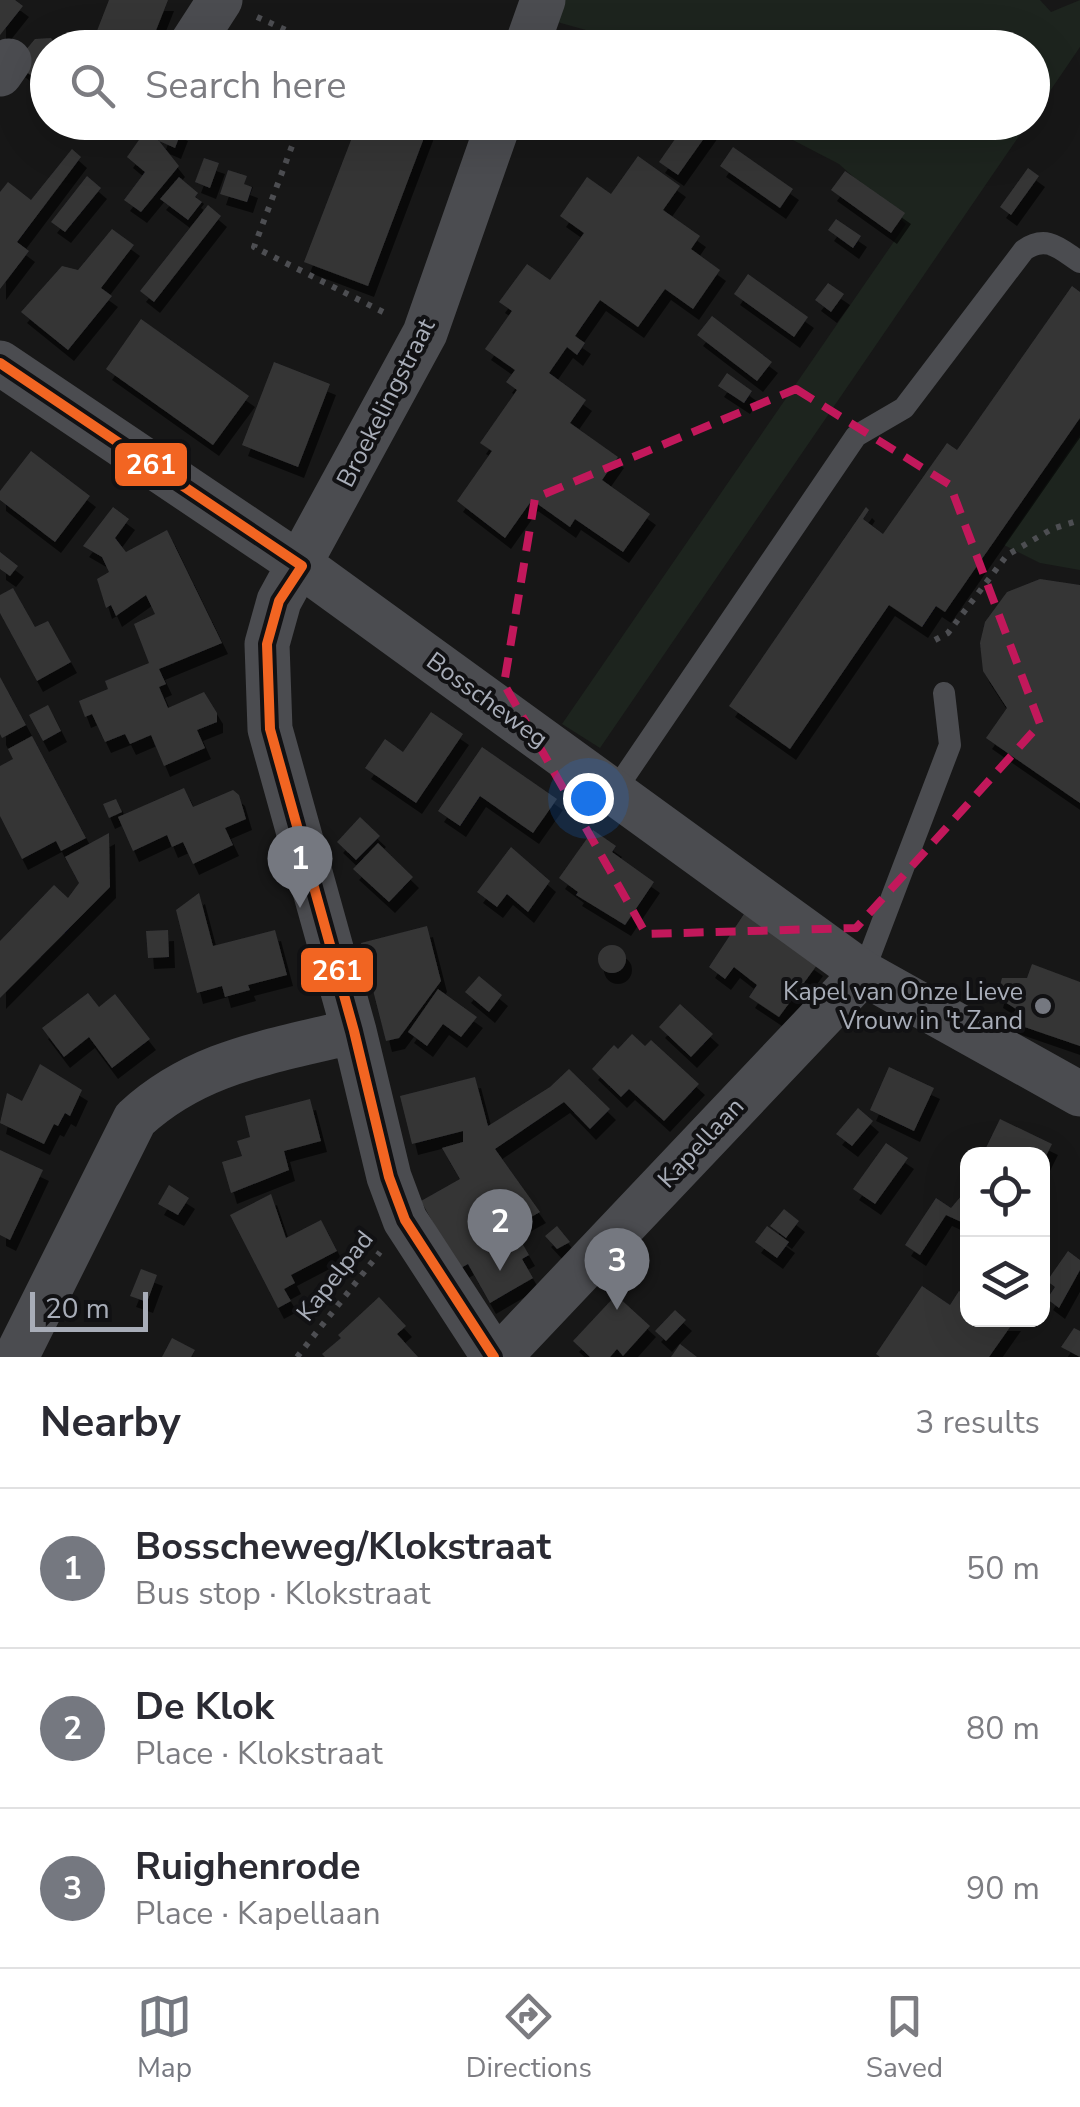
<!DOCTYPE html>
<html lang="en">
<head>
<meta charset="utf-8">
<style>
	:root { --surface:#fff; --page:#f7f7f7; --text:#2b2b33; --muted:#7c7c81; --line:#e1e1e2; --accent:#757880 }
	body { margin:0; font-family:"Nunito Sans",sans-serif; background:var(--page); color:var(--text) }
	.controls { position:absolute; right:30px; bottom:30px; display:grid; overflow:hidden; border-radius:20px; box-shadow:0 10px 40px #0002 }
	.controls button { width:90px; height:90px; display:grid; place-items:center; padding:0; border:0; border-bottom:2px solid var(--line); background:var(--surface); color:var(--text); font:50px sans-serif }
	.scale { position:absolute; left:30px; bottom:25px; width:118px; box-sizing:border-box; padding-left:10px; border:5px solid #a8adb8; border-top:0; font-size:28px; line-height:35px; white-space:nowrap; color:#a8adb8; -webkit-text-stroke:8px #111113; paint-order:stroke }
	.you { position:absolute; left:588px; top:798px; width:35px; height:35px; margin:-25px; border:8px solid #fff; border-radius:50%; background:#1a73e8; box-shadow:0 0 0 15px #1a73e833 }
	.badge { display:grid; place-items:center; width:65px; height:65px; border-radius:50%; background:var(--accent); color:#fff; font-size:32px; font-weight:700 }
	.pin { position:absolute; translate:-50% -82px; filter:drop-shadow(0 2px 5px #0008) }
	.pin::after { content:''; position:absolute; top:52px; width:35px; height:30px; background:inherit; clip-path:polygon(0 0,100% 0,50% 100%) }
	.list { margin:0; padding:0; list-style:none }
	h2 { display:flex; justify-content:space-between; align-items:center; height:130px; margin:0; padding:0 40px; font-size:42px }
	h2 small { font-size:32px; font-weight:400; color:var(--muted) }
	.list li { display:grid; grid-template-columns:65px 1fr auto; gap:30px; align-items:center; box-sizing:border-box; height:160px; padding:0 40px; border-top:2px solid var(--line) }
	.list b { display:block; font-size:38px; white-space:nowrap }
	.list p { margin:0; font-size:32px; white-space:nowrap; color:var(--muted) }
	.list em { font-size:32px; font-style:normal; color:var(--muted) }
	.icon { flex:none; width:55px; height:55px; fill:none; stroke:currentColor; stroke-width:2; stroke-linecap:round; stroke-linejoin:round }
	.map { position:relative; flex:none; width:1080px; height:1357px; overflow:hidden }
	.search { position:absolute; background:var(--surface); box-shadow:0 10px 40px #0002; left:30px; right:30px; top:30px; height:110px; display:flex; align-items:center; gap:25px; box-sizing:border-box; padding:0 35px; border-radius:55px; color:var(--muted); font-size:38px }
	.sheet { height:610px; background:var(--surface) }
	nav { display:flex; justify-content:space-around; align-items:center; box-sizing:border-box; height:140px; border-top:2px solid var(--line); background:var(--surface); font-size:28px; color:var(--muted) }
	nav a { display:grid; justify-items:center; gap:5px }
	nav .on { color:var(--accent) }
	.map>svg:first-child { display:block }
</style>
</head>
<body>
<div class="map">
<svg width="1080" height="1357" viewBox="0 0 1080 1357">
	<defs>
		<filter id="shadow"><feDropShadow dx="6" dy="11" stdDeviation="0" flood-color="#0009"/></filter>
	</defs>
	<rect width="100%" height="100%" fill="#171717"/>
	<path fill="#1d241e" d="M558,0H1040L1051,12L1080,0V47L1033,116L1032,48L576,47L593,32L550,20Z
		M760,123H1028L600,748L562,724L906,224L839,164Z
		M1080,435V570L1040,563L1004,545Z"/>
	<path fill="#353536" filter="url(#shadow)" d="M0,0H15L23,6L0,35Z
		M109,0H168L149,48H126L95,36Z
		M361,31L403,47V48H355Z
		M51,38L58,48H48V109L36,100L46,87L15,63L35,39Z
		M358,122H430L368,286L304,262Z
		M687,122L712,127L678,175L659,162Z
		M166,123L182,130L175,148L159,141Z
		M148,127L179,166L141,212L124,200L145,172L127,157Z
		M733,147L793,189L780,208L720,166Z
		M72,149L81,157L17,242L29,251L0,289V192L8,182L31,200Z
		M638,156L680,186L663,210L700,236L691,249L720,270L693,309L665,289L638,327L600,300L575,336L585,343L577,355L567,347L549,373L586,400L570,423L618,457L602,480L650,514L623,552L575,519L570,527L532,500L505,538L457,501L492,451L480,443L517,390L506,382L515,370L485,349L512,311L499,302L527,264L550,280L584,233L560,216L587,177L611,194Z
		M204,158L219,163L210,188L195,182Z
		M1028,168L1039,176L1011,215L1000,207Z
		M228,170L247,176L244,184L252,187L247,202L220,194Z
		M845,171L905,213L891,233L831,190Z
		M87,176L101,188L65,232L51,222Z
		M179,177L198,193L195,197L202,202L188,220L160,199Z
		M208,205L221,216L154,302L140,291Z
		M836,219L861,236L853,248L828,230Z
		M112,229L134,245L101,288L112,296L68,350L21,312L62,266L78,270Z
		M748,274L808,317L794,337L734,294Z
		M828,283L844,294L831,312L815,300Z
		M1072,286L1080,292V418L945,612L936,606L922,627L889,605L790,749L729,706L866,507L869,510L863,519L883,534L947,443L957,450Z
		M712,316L772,362L757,381L697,335Z
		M141,319L249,396L213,445L106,369Z
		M274,362L330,384L298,467L242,445Z
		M727,373L752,391L744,403L718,386Z
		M31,451L90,496L55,542L0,500V491Z
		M113,507L129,519L115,538L126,552L167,530L222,643L159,669L166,684L159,687L168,708L204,692L217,713V722L197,730L205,748L164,766L151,735L130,744L125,734L105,742L92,714L85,717L79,701L108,689L105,681L149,663L134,624L155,614L146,595L116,616L111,605L106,608L97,579L109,572L102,557L83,546Z
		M0,552L18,566L10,576L0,569Z
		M1040,579L1080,585V803L986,738L1007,708L983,671L980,643L985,622L1007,592Z
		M13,588L35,627L48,621L71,662L37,681L0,613V595Z
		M0,677L26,725L2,738L0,734Z
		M48,705L61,731L43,741L29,715Z
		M431,712L463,734L416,803L365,768L385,739L403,752Z
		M32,736L86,838L61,851L56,841L22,859L0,816V766L13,759L8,749Z
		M482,747L557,799L533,833L480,796L460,826L438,811Z
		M184,788L193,807L233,790L239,795L246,819L225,828L233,845L193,864L183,842L172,847L167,835L133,851L118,817Z
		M116,799L122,812L109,818L103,804Z
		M360,817L380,836L356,860L337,842Z
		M593,830L616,846L612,852L654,882L625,925L576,895L578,892L559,878Z
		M109,833L110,887L0,998V941L54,885L68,898L79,883L65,857Z
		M378,843L413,877L389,902L353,869Z
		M511,847L550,881L528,912L507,894L497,907L477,892Z
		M199,893L213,946L275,930L287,975L248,985L250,990L225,997L222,986L197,993L176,910Z
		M744,914L817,965L779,1017L749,997L757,985L734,967L725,979L709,967Z
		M427,926L441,981L399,1038L386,1041L361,943Z
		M168,930L169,957L148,958L146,931Z
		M598 959a14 14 0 1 1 28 0a14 14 0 1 1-28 0Z
		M1032,964L1080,982V1046L1010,1022L1016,1009L997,997L1002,978H1027Z
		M479,976L502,995L489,1012L465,992Z
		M438,989L477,1017L461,1037L443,1024L427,1046L408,1032Z
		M88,993L99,1007L115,994L150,1039L112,1068L89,1037L64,1057L42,1028Z
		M680,1004L713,1034L691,1057L659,1027Z
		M632,1034L645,1046L651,1040L699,1084L664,1121L629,1089L621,1097L592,1069L614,1045L618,1049Z
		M40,1064L82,1090L70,1116L65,1113L58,1126L54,1124L44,1144L0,1123L7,1093L22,1101Z
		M889,1067L934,1088L914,1131L870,1110Z
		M569,1069L610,1109L590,1129L564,1102L495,1149L540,1212L508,1230L511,1234L515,1231L529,1255L522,1259L533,1278L490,1303L468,1264L459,1269L421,1201L460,1179L442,1148L463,1142V1131L412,1144L400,1096L475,1077L488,1126L550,1087Z
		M310,1099L321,1141L284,1151L289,1170L231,1193L222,1162L242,1156L237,1141L250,1137L245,1116Z
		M858,1108L873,1121L852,1146L836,1134Z
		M1000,1119L1052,1144L1042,1164V1154H983Z
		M886,1143L908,1158L875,1204L853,1189Z
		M0,1150L43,1170L10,1240L0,1235Z
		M169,1185L189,1198L178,1215L158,1204Z
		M968,1188V1225L946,1215L920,1255L905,1245L936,1198L951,1208Z
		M271,1194L286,1238L321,1220L337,1251L291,1275L295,1283L284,1289L291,1301L278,1308L230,1215Z
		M784,1209L799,1221L786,1238L770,1226Z
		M557,1226L570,1242L557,1249L545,1236Z
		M767,1226L789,1242L777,1258L755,1242Z
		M1068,1251L1080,1260V1270L1059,1308L1047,1299L1055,1287L1047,1281Z
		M141,1269L157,1275L147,1302L130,1296Z
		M922,1286L950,1305L959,1291L968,1297V1320H1015L989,1357H880L876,1354Z
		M616,1295L650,1326L623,1356L617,1349L610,1357H590L573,1341Z
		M379,1297L406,1326L397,1334L418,1357H325L322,1354L341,1338L338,1335Z
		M675,1310L686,1320L666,1341L655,1331Z
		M1074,1328L1080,1331V1357L1061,1347Z
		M172,1338L195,1350L191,1357H162Z
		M680,1344L697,1357H671Z"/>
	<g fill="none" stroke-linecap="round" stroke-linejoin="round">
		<path stroke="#4d4e52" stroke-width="6" stroke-dasharray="5 8" stroke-linecap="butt" d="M257,17L326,48
			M301,122L254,247L389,315
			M935,640L948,633L1007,555L1052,529L1080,520
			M297,1357L380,1252"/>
		<path stroke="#4b4c50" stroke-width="22" d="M614,792L856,436L904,408L1024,250C1047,234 1060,249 1080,262
			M863,973L950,745L944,693"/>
		<path stroke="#4b4c50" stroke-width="45" d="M189,48L220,0
			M526,48L543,0
			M0,74L9,61
			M0,363L302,566L863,973L1080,1094
			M16,1357L135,1119C199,1060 273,1052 354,1031
			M494,1357L405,1220L389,1177L354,1031L270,729L267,644L279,601L425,333L499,122
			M499,1357L863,973"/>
		<defs>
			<path id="bus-1" d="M0,363L302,566
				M302,566L279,601L267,644L270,729L354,1031L389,1177L405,1220L494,1357"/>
		</defs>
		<use href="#bus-1" stroke="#111113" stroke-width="18"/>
		<use href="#bus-1" stroke="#f26522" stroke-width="10"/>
	</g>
	<path fill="none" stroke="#c2185b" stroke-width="8" stroke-dasharray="20 12" stroke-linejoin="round" d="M796,389L950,485L1040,724L856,928L646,934L504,684L535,498Z"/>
	<circle fill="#757880" stroke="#111113" stroke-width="4" cx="1043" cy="1006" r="10"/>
	<g text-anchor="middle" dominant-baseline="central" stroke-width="8" stroke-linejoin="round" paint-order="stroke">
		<g font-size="25" fill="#a8adb8" stroke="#111113">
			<text transform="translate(386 403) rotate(-63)">Broekelingstraat</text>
			<text transform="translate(487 700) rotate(36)">Bosscheweg</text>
			<text transform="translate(701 1143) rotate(-47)">Kapellaan</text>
			<text transform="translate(335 1276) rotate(-52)">Kapelpad</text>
		</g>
		<g font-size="25" fill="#a8adb8" stroke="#111113" text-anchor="end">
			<text x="1023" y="992">Kapel van Onze Lieve<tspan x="1023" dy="29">Vrouw in 't Zand</tspan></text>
		</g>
	</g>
	<g stroke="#111113" stroke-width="4">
		<rect x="113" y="441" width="76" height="47" rx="10" fill="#f26522"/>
		<rect x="299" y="946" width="76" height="48" rx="10" fill="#f26522"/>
	</g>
	<g font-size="28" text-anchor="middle" font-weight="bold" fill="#fff">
		<text x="151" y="474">261</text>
		<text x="337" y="980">261</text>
	</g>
</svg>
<div class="controls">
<button><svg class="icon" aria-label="locate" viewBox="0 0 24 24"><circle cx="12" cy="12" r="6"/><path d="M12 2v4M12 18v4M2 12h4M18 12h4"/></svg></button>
<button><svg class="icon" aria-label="layers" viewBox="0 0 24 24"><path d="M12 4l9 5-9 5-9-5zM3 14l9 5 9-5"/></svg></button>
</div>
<div class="scale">20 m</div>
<div class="you"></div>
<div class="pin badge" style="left:300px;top:908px">1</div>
<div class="pin badge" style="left:500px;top:1271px">2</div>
<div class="pin badge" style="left:617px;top:1310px">3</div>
<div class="search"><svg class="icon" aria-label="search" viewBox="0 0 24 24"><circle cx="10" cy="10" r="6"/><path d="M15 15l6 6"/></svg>Search here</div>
</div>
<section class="sheet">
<h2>Nearby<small>3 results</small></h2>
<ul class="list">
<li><span class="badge">1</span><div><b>Bosscheweg/Klokstraat</b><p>Bus stop · Klokstraat</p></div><em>50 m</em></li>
<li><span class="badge">2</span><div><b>De Klok</b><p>Place · Klokstraat</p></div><em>80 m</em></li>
<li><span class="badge">3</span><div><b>Ruighenrode</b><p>Place · Kapellaan</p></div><em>90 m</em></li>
</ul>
</section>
<nav>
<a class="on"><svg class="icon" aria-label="map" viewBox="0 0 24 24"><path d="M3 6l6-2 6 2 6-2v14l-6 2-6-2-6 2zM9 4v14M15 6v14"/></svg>Map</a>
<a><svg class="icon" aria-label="directions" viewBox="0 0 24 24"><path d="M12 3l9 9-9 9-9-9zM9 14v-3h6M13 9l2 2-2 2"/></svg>Directions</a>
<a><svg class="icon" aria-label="saved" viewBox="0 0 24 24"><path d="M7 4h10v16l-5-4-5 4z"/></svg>Saved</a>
</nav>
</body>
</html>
